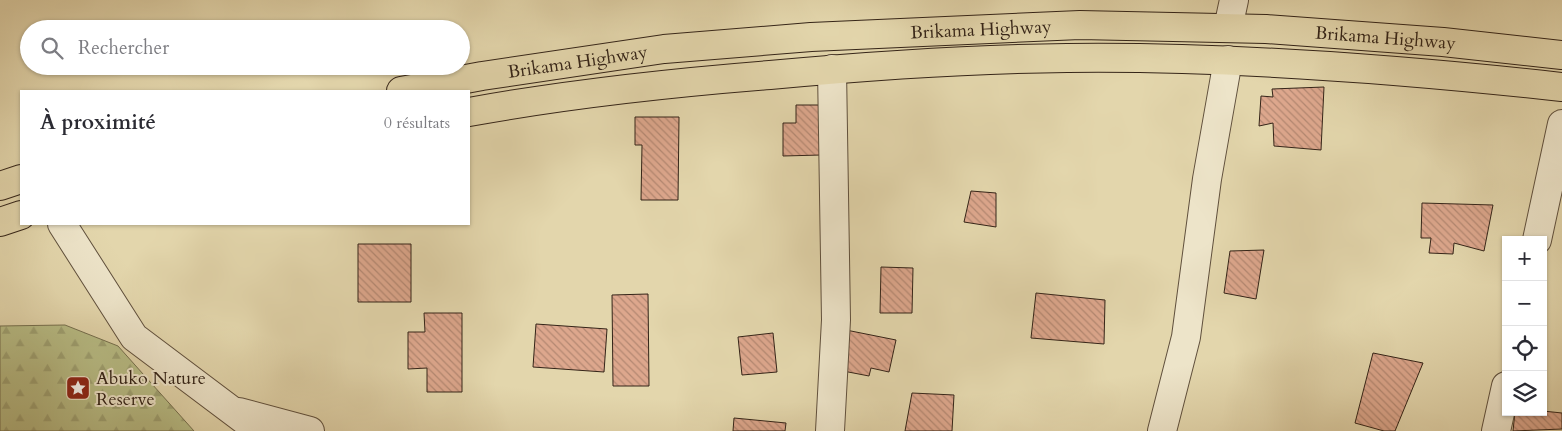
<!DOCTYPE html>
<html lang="fr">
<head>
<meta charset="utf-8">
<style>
	:root { --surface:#fff; --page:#f2f2f3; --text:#2b2b33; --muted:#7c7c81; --line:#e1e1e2 }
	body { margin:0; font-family:Cardo,serif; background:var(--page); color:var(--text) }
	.controls { position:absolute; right:15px; bottom:15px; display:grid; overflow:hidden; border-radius:0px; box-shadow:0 1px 4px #0004 }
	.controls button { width:45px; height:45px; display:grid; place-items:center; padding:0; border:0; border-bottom:1px solid var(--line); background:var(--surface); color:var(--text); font:25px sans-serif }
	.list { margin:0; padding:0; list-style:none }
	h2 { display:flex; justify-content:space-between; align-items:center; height:65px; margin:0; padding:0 20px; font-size:21px }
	h2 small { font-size:16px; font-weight:400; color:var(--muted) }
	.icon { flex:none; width:28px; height:28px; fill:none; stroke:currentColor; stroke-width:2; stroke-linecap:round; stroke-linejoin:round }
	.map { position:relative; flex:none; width:1562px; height:431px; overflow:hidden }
	.search { position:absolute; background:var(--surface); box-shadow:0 1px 4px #0004; left:20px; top:20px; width:450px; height:55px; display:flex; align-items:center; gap:12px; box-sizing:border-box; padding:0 18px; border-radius:28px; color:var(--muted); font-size:19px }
	.panel { position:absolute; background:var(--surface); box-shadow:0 1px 4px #0004; left:20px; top:90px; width:450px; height:135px; border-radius:0px }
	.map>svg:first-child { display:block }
</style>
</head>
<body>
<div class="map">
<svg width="1562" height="431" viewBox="0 0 1562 431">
	<defs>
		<pattern id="forest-firs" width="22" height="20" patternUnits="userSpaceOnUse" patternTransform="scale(1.25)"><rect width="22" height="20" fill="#b8bd86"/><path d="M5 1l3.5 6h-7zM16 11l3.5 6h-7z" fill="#9fa273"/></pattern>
		<pattern id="building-back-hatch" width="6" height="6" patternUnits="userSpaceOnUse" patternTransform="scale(1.25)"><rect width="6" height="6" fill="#dda78d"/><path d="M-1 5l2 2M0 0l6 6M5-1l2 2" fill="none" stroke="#b48872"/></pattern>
	</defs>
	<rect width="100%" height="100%" fill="#e3d6ac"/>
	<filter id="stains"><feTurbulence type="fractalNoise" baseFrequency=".004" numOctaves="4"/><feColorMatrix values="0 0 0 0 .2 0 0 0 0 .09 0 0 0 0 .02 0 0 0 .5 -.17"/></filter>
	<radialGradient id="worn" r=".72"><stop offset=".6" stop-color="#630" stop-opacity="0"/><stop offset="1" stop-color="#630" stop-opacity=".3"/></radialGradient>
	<path fill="url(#forest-firs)" stroke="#76704f" d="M65,325L118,346L194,431H0V326Z"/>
	<path fill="url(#building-back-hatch)" stroke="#342418" d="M1324,87L1321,150L1274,146L1273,123L1259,126L1261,96L1273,97L1272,89Z
		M796,105H821V155L783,156V123H796Z
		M635,117H679L678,200H641L642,145H635Z
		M971,191L996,193V227L964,222Z
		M1422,203L1493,205L1484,251L1454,243L1453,254L1429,253L1431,238H1421Z
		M358,244H411V302H358Z
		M1264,250L1256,299L1224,293L1230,251Z
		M881,267L913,268L912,313H880Z
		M1036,293L1105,300L1104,344L1031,338Z
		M648,294L649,386H613L612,295Z
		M424,313H462V392H427V368L408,369V332H425Z
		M536,324L607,329L604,372L533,367Z
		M846,330L896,340L889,372L871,368L869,376L838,370Z
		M773,333L777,372L742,375L738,337Z
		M1373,353L1423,363L1395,431H1384L1355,423Z
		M912,393L954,395L952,431H905Z
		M1543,411L1562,413V429L1513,431L1515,412Z
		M734,418L786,423L785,431H733Z"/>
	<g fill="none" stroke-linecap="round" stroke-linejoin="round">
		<defs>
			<path id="street" d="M1228,28L1234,0
				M62,224L134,337L259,431
				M1537,240L1562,124
				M239,412L310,431
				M830,431L836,320L832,69
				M1162,431L1186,337L1207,179L1228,60
				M1496,431L1506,386"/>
			<g id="highway">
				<path id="s1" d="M401,91L482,76L664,49L811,37L1080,25L1266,29L1443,42L1562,55"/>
				<path d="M469,112C568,94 669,83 770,75C868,66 968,59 1067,58C1232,56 1398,69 1562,87"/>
				<path d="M0,186L21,179"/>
				<path d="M0,222L21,215"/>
			</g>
		</defs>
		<use href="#street" stroke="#60503d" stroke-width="30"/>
		<use href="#highway" stroke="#342418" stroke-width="30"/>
		<use href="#street" stroke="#ede4c9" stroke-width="28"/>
		<use href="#highway" stroke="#e3d6ac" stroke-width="28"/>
	</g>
	<defs>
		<symbol id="sight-square" viewBox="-11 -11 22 22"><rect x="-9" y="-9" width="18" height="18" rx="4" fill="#8f2418" stroke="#ede4c9"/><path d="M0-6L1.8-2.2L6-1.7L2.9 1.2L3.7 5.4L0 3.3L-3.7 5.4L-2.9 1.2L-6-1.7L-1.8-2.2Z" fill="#fff"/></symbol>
	</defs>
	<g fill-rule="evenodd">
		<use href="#sight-square" x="64" y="374" width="28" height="28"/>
	</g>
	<g text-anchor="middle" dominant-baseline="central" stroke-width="4" stroke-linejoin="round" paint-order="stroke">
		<g font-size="18" fill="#342418" stroke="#ede4c9">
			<text stroke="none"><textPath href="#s1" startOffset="584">Brikama Highway</textPath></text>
			<text stroke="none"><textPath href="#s1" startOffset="989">Brikama Highway</textPath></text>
			<text stroke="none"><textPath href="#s1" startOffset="179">Brikama Highway</textPath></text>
		</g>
		<g font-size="18" fill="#342418" stroke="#ede4c9" text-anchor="start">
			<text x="96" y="378">Abuko Nature<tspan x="96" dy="21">Reserve</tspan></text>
		</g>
	</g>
	<rect width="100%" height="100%" filter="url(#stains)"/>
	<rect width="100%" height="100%" fill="url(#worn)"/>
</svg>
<div class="controls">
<button>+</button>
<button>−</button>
<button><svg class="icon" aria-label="locate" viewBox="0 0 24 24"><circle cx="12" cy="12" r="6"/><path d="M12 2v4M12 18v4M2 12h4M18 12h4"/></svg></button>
<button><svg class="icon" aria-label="layers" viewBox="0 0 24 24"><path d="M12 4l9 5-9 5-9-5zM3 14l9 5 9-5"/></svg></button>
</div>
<div class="search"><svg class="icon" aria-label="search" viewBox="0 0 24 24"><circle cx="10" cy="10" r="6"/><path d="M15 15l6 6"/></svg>Rechercher</div>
<section class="panel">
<h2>À proximité<small>0 résultats</small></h2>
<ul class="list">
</ul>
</section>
</div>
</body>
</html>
